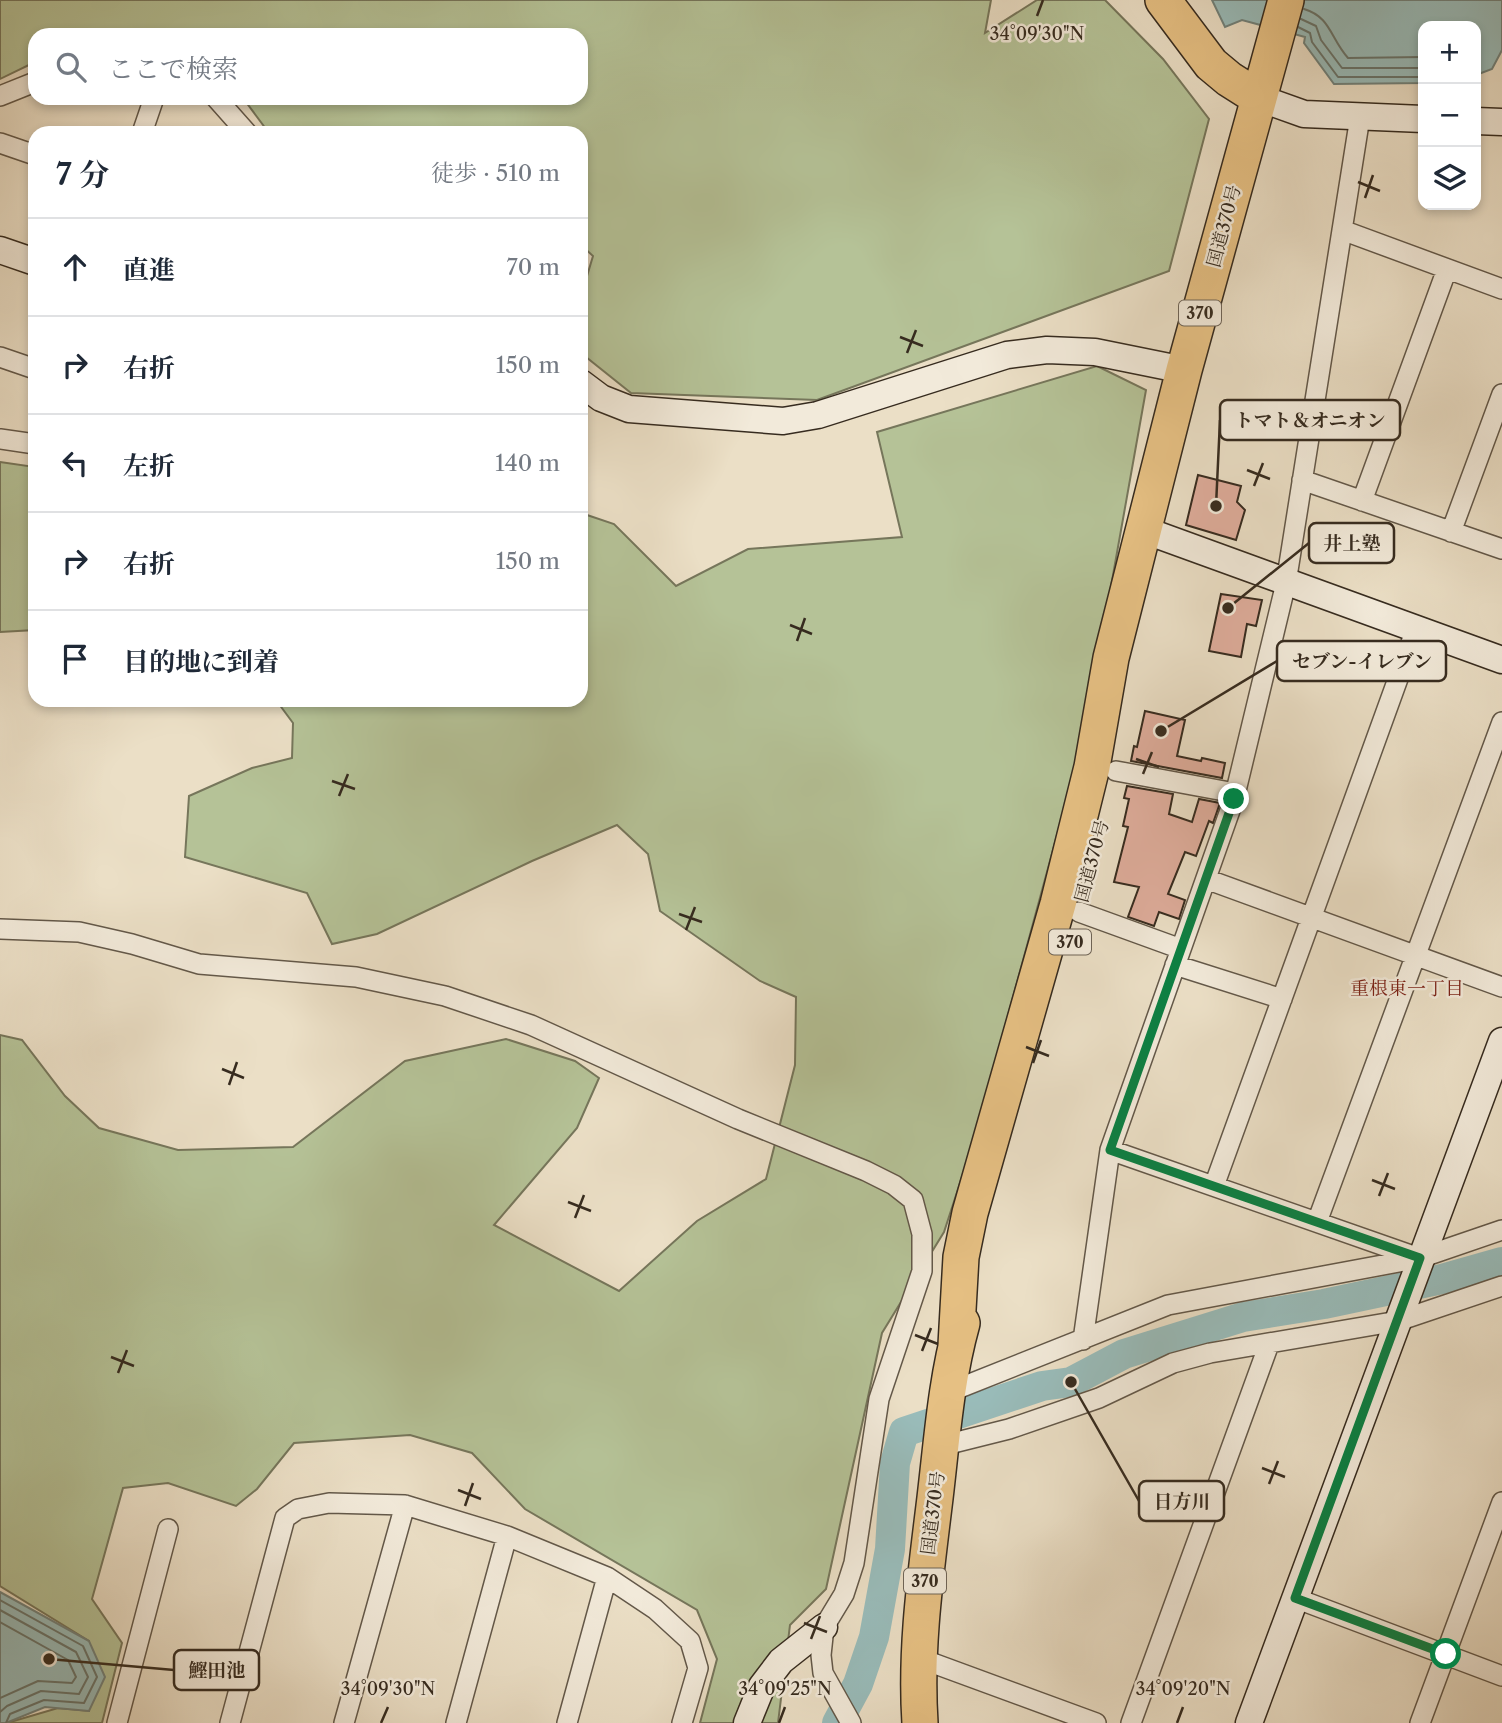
<!DOCTYPE html>
<html lang="ja">
<head>
<meta charset="utf-8">
<style>
	:root { --surface:#fff; --page:#f6f6f7; --text:#1f2937; --muted:#747a83; --line:#e0e1e3 }
	body { margin:0; font-family:"Libre Caslon Text","Noto Serif JP",serif; background:var(--page); color:var(--text) }
	.controls { position:absolute; right:21px; top:21px; display:grid; overflow:hidden; border-radius:14px; box-shadow:0 4px 10px #0003 }
	.controls button { width:63px; height:63px; display:grid; place-items:center; padding:0; border:0; border-bottom:2px solid var(--line); background:var(--surface); color:var(--text); font:35px sans-serif }
	.stop { position:absolute; width:21px; height:21px; margin:-16px; border:5px solid #0b8043; border-radius:50%; background:#fff }
	.stop.end { background:#0b8043; border-color:#fff; box-shadow:0 2px 7px #0008 }
	.list { margin:0; padding:0; list-style:none }
	h2 { display:flex; justify-content:space-between; align-items:center; height:91px; margin:0; padding:0 28px; font-size:30px }
	h2 small { font-size:23px; font-weight:400; color:var(--muted) }
	.list li { display:grid; grid-template-columns:46px 1fr auto; gap:21px; align-items:center; box-sizing:border-box; height:98px; padding:0 28px; border-top:2px solid var(--line) }
	.list b { display:block; font-size:26px; white-space:nowrap }
	.list em { font-size:23px; font-style:normal; color:var(--muted) }
	.icon { flex:none; width:38px; height:38px; fill:none; stroke:currentColor; stroke-width:2; stroke-linecap:round; stroke-linejoin:round }
	.map { position:relative; flex:none; width:1502px; height:1723px; overflow:hidden }
	.search { position:absolute; background:var(--surface); box-shadow:0 4px 10px #0003; left:28px; top:28px; width:560px; height:77px; display:flex; align-items:center; gap:18px; box-sizing:border-box; padding:0 24px; border-radius:21px; color:var(--muted); font-size:26px }
	.panel { position:absolute; background:var(--surface); box-shadow:0 4px 10px #0003; left:28px; top:126px; width:560px; height:581px; border-radius:21px }
	.map>svg:first-child { display:block }
</style>
</head>
<body>
<div class="map">
<svg width="1502" height="1723" viewBox="0 0 1502 1723">
	<rect width="100%" height="100%" fill="#ebdfc6"/>
	<filter id="stains"><feTurbulence type="fractalNoise" baseFrequency=".00286" numOctaves="4"/><feColorMatrix values="0 0 0 0 .2 0 0 0 0 .09 0 0 0 0 .02 0 0 0 .5 -.17"/></filter>
	<radialGradient id="worn" r=".72"><stop offset=".6" stop-color="#630" stop-opacity="0"/><stop offset="1" stop-color="#630" stop-opacity=".3"/></radialGradient>
	<path fill="#b5c297" stroke="#76765b" stroke-width="2" d="M0,0H991L985,33L1037,0H1105L1163,59L1209,119L1169,271L817,400L631,393L581,353V296L593,256L581,245V133H269L243,98H581V35H128L105,29L92,35H35V62L0,79Z
		M1097,366L1146,390L1085,732L975,1137L944,1232L882,1333L826,1589L790,1625L778,1723H700L717,1659L697,1610L525,1509L472,1453L410,1435L294,1443L257,1489L236,1506L168,1483L123,1488L92,1599L122,1643L102,1723H7L58,1708L89,1711V1641L0,1586V1035L22,1040L65,1096L99,1128L178,1150L293,1147L405,1061L506,1039L575,1061L599,1078L577,1128L494,1225L619,1291L697,1221L766,1179L795,1065L796,997L760,981L660,911L648,854L617,825L532,861L377,934L332,944L307,893L185,857L189,796L252,768L292,758L293,723L276,700H581V513L614,524L676,586L748,549L902,537L877,432Z
		M0,462L35,467V630L0,632Z"/>
	<path fill="#99bcba" stroke="#71827c" stroke-width="2" d="M1212,0H1502V50L1492,69L1476,75V26H1423V83L1334,84L1304,43L1305,37L1242,20L1225,27Z
		M0,1592L89,1641L105,1677L89,1711L45,1707L6,1723H0Z"/>
	<g fill="none" stroke-linecap="round" stroke-linejoin="round">
		<path stroke="#68746c" stroke-width="2" d="M1304,9C1331,17 1330,38 1348,58L1423,57
			M1301,19L1316,26L1321,40L1342,68H1423
			M1298,27L1310,33L1312,42L1338,77H1423
			M0,1600L83,1646L97,1677L84,1703L44,1700L10,1714L6,1723
			M0,1610L76,1652L88,1677L79,1694L41,1691L7,1706L0,1712
			M0,1622L68,1660L76,1677L72,1683L38,1681L0,1698"/>
		<path stroke="#99bcba" stroke-width="30" d="M837,1723L858,1684L874,1637L890,1549L895,1463L904,1432L1042,1386L1071,1382L1124,1354L1243,1317L1324,1304L1442,1279L1502,1262"/>
	</g>
	<path fill="#dfad9c" stroke="#362b1f" stroke-width="2" d="M1198,475L1241,486L1237,502L1245,510L1236,540L1186,525Z
		M1221,594L1262,600L1256,626L1247,624L1241,657L1209,651Z
		M1145,711L1185,720L1177,756L1201,761L1202,758L1225,763L1222,778L1131,761L1134,746L1137,747Z
		M1127,786L1173,794L1169,814L1192,822L1199,799L1220,803L1213,823L1209,821L1196,856L1185,852L1168,894L1185,900L1179,919L1159,912L1154,926L1128,917L1139,887L1114,882L1128,827L1123,826L1129,799L1124,798Z"/>
	<g fill="none" stroke-linecap="round" stroke-linejoin="round">
		<defs>
			<path id="street" d="M0,96L35,82
				M216,98L247,133
				M142,133L154,98
				M0,143L35,155
				M1342,230L1502,289
				M0,357L35,369
				M0,439L35,444
				M1302,480L1502,549
				M1362,501L1447,269
				M1451,532L1502,394
				M1116,771L1235,793
				M1206,879L1502,987
				M1079,912L1181,949
				M0,929L79,932L132,944L199,964L356,977L445,996L531,1025L738,1119L866,1171L894,1185L913,1200L922,1234V1271L879,1399L854,1563L844,1594L824,1627L821,1655L823,1673L851,1723
				M1175,965L1282,999
				M1110,1150L1419,1258
				M1214,1186L1416,629
				M1317,1222L1502,722
				M1083,1340L1110,1150L1234,799L1286,583L1360,117
				M947,1393L1168,1305L1420,1258L1502,1230
				M941,1446L1009,1429L1099,1398L1173,1363L1210,1353L1398,1321L1502,1286
				M1295,1598L1502,1676
				M919,1658L1096,1723
				M117,1723L168,1529
				M230,1723L285,1518L298,1509L329,1503L405,1505L507,1536L607,1577L655,1609L690,1641L698,1668L682,1723
				M344,1723L405,1505
				M456,1723L507,1536
				M567,1723L607,1577
				M1131,1723L1269,1344
				M1420,1723L1502,1502"/>
			<path id="secondary" d="M1259,98L1304,114L1423,119
				M1476,121L1502,122
				M0,250L35,262
				M581,383L601,398L629,409L783,421L818,415L1007,355L1047,350L1095,352L1184,370
				M1144,530L1502,660
				M747,1723L762,1686L781,1661L824,1627
				M1249,1723L1502,1041"/>
			<path id="highway" d="M1163,0L1211,64L1229,79L1259,98
				M956,1345L961,1257L970,1213L1058,904L1092,767L1111,658L1184,370L1286,0
				M920,1723C915,1647 926,1573 935,1498C942,1439 946,1380 962,1323"/>
		</defs>
		<use href="#street" stroke="#635849" stroke-width="22"/>
		<use href="#secondary" stroke="#362b1f" stroke-width="29"/>
		<use href="#highway" stroke="#362b1f" stroke-width="38"/>
		<use href="#street" stroke="#f2eada" stroke-width="19"/>
		<use href="#secondary" stroke="#f2eada" stroke-width="26"/>
		<use href="#highway" stroke="#e6c083" stroke-width="35"/>
	</g>
	<g fill="none" stroke-linecap="round" stroke-linejoin="round">
		<path stroke="#0b8043" stroke-width="9" d="M1234,799L1110,1150L1420,1258L1295,1598L1446,1654"/>
	</g>
	<path fill="none" stroke="#362b1f" stroke-width="2.5" d="M1037,16L1043,0M1358,182L1380,191M1365,198L1373,175M900,337L923,346M907,353L916,330M1247,470L1270,479M1254,486L1263,463M790,625L812,634M797,641L805,618M1136,759L1159,767M1143,774L1152,752M332,781L355,789M339,796L348,774M679,914L702,922M686,930L695,907M1026,1047L1049,1056M1033,1063L1041,1040M222,1069L244,1078M229,1085L237,1062M1372,1180L1395,1189M1379,1196L1388,1173M568,1202L591,1211M575,1218L584,1195M915,1335L938,1344M922,1351L931,1328M111,1357L134,1366M118,1373L127,1350M1262,1468L1285,1477M1269,1484L1278,1461M458,1490L481,1499M465,1506L473,1483M804,1623L827,1632M811,1639L820,1616M381,1723L388,1707M779,1723L785,1707M1177,1723L1183,1707"/>
	<g text-anchor="middle" dominant-baseline="central" stroke-width="5" stroke-linejoin="round" paint-order="stroke">
		<g fill="#f2eada" stroke="#6e6457" stroke-width="2">
			<rect x="1179" y="300.5" width="42" height="25" rx="5"/>
			<rect x="1049" y="929.5" width="42" height="25" rx="5"/>
			<rect x="904" y="1568.5" width="42" height="25" rx="5"/>
		</g>
		<g font-size="16" font-weight="bold" fill="#362b1f">
			<text x="1200" y="313">370</text>
			<text x="1070" y="942">370</text>
			<text x="925" y="1581">370</text>
		</g>
		<g font-size="18" fill="#362b1f" stroke="#f2eada">
			<text transform="translate(1224 226) rotate(-75)">国道370号</text>
			<text transform="translate(1092 861) rotate(-75)">国道370号</text>
			<text transform="translate(933 1513) rotate(-83)">国道370号</text>
		</g>
		<g font-size="19" fill="#7a1f14" stroke="#f2eada">
			<text x="1407" y="988">重根東一丁目</text>
		</g>
	</g>
	<g font-size="18" text-anchor="middle" fill="#362b1f" stroke="#f2eada" stroke-width="5" stroke-linejoin="round" paint-order="stroke">
		<text x="1037" y="40">34°09'30"N</text>
		<text x="388" y="1695">34°09'30"N</text>
		<text x="785" y="1695">34°09'25"N</text>
		<text x="1183" y="1695">34°09'20"N</text>
	</g>
	<path fill="none" stroke="#362b1f" stroke-width="2.5" d="M1216 506L1220 420M1228 608L1309 543M1161 731L1277 661M1071 1382L1139 1501M49 1659L174 1670"/>
	<g fill="#362b1f" stroke="#f2eada" stroke-width="2.5">
		<circle cx="1216" cy="506" r="7"/>
		<circle cx="1228" cy="608" r="7"/>
		<circle cx="1161" cy="731" r="7"/>
		<circle cx="1071" cy="1382" r="7"/>
		<circle cx="49" cy="1659" r="7"/>
	</g>
	<g fill="#f2eada" stroke="#362b1f" stroke-width="2.5">
		<rect x="1220" y="400" width="180" height="40" rx="7"/>
		<rect x="1309" y="523" width="85" height="40" rx="7"/>
		<rect x="1277" y="641" width="169" height="40" rx="7"/>
		<rect x="1139" y="1481" width="85" height="40" rx="7"/>
		<rect x="174" y="1650" width="85" height="40" rx="7"/>
	</g>
	<g font-size="19" text-anchor="middle" font-weight="bold" fill="#362b1f">
		<text x="1310" y="427">トマト＆オニオン</text>
		<text x="1352" y="550">井上塾</text>
		<text x="1362" y="668">セブン-イレブン</text>
		<text x="1182" y="1508">日方川</text>
		<text x="217" y="1677">鰹田池</text>
	</g>
	<rect width="100%" height="100%" filter="url(#stains)"/>
	<rect width="100%" height="100%" fill="url(#worn)"/>
</svg>
<div class="controls">
<button>+</button>
<button>−</button>
<button><svg class="icon" aria-label="layers" viewBox="0 0 24 24"><path d="M12 4l9 5-9 5-9-5zM3 14l9 5 9-5"/></svg></button>
</div>
<div class="stop" style="left:1446px;top:1654px"></div>
<div class="stop end" style="left:1234px;top:799px"></div>
<div class="search"><svg class="icon" aria-label="search" viewBox="0 0 24 24"><circle cx="10" cy="10" r="6"/><path d="M15 15l6 6"/></svg>ここで検索</div>
<section class="panel">
<h2>7 分<small>徒歩 · 510 m</small></h2>
<ul class="list">
<li><svg class="icon" aria-label="ahead" viewBox="0 0 24 24"><path d="M12 20V5M6 11l6-6 6 6"/></svg><div><b>直進</b></div><em>70 m</em></li>
<li><svg class="icon" aria-label="right" viewBox="0 0 24 24"><path d="M7 20v-9h11M14 6l5 5-5 5"/></svg><div><b>右折</b></div><em>150 m</em></li>
<li><svg class="icon" aria-label="left" viewBox="0 0 24 24"><path d="M17 20v-9H6M10 6l-5 5 5 5"/></svg><div><b>左折</b></div><em>140 m</em></li>
<li><svg class="icon" aria-label="right" viewBox="0 0 24 24"><path d="M7 20v-9h11M14 6l5 5-5 5"/></svg><div><b>右折</b></div><em>150 m</em></li>
<li><svg class="icon" aria-label="arrive" viewBox="0 0 24 24"><path d="M6 21V4h12l-3 4 3 4H6"/></svg><div><b>目的地に到着</b></div></li>
</ul>
</section>
</div>
</body>
</html>
